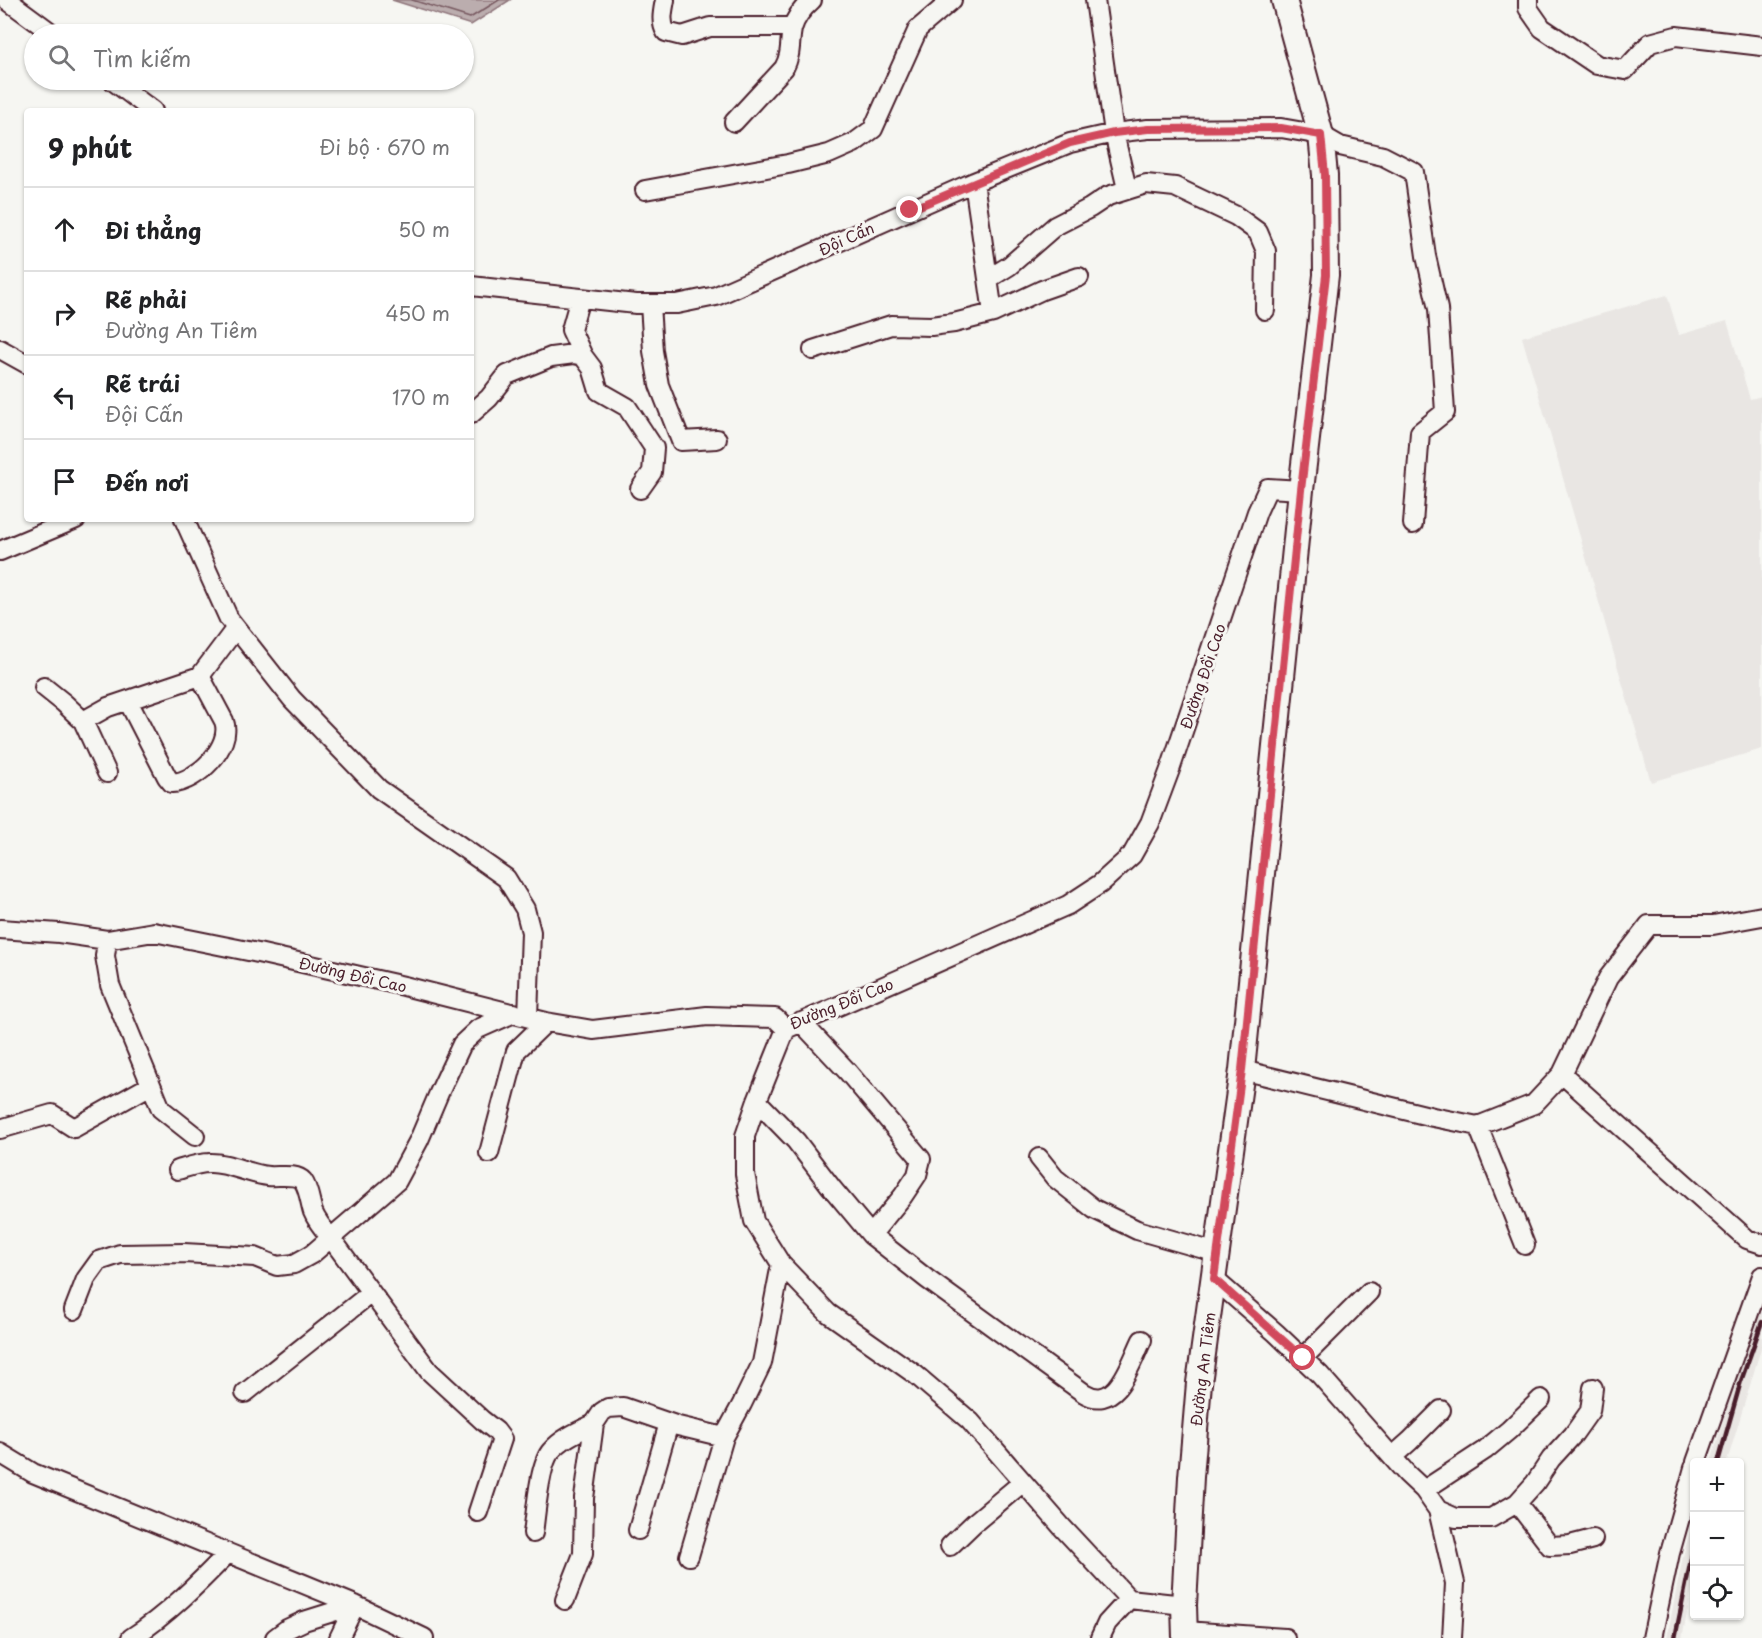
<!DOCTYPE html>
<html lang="vi">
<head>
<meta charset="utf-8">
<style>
	:root { --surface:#fff; --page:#f6f6f6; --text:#202124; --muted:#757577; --line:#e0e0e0 }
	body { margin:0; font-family:"Playpen Sans",sans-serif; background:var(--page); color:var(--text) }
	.controls { position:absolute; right:18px; bottom:18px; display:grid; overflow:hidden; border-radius:6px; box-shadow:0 2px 4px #0004 }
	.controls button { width:54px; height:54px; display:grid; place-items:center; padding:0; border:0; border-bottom:2px solid var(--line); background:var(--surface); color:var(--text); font:30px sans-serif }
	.stop { position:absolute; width:18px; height:18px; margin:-14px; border:4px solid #d1495b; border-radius:50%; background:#fff }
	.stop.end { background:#d1495b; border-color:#fff; box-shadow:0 2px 6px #0008 }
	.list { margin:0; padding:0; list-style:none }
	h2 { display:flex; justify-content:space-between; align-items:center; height:78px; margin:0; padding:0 24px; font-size:26px }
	h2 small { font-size:20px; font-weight:400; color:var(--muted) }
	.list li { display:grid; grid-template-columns:39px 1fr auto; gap:18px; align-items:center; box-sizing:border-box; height:84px; padding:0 24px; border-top:2px solid var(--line) }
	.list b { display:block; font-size:22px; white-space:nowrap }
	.list p { margin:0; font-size:20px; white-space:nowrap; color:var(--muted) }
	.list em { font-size:20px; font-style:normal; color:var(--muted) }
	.icon { flex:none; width:33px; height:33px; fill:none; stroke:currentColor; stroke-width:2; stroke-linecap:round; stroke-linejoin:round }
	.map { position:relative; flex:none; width:1762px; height:1638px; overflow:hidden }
	.search { position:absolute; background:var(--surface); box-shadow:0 2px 4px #0004; left:24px; top:24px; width:450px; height:66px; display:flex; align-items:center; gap:15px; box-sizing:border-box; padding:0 21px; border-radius:33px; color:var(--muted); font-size:22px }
	.panel { position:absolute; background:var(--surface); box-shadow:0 2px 4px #0004; left:24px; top:108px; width:450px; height:414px; border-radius:6px }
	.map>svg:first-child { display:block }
</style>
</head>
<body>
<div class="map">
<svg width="1762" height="1638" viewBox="0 0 1762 1638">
	<rect width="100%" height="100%" fill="#f6f6f2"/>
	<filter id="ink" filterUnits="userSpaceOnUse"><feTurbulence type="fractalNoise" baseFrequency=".0167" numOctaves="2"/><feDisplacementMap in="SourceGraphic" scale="12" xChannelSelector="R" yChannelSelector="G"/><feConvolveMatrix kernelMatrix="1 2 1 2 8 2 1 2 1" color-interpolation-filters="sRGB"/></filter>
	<g filter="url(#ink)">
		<path fill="#e9e6e3" d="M1667,295L1679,335L1727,321L1750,399L1762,396V749L1651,782L1522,337Z
			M1762,1305V1345L1727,1462H1711L1736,1379Z
			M1694,1517V1579L1682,1638H1667L1683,1556Z"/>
		<path fill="#bbadae" stroke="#8e747a" stroke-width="1.5" d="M392,0H510L471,25Z"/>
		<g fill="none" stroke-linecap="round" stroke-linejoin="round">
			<path stroke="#77585f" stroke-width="1.5" d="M412,0L470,18L499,0"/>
			<defs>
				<path id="minor" d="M7,0L53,34
					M665,0C663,11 660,22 666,32L682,36L710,27H792
					M1095,0L1114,133L1127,189
					M1528,0V8L1542,28L1597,65L1625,70L1650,43L1676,36L1762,46
					M112,80L153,111
					M734,122L784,68C792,53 789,44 792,29C795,18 804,7 812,0
					M974,182L993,313
					M645,190L788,164L829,154L854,143L873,129L918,29L952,0
					M988,279L1009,266L1055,226L1090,208L1108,196L1146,184L1175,187L1236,216L1258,232L1266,251L1265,310
					M471,286L636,304H677L716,296L974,182L1070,143L1114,133L1148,129L1281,128L1321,135L1340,146L1383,156L1414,172L1426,256L1438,309L1445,412L1420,432L1413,524
					M580,298L571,330L583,356L592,368L599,391L627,407L654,448L652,472L640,489
					M650,304L653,351L659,385L681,441L717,439
					M0,349L27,364
					M813,350L891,325L931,326L954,323L993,313L1042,290L1079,277
					M471,414L489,398L507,375L551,357L574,354L583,356
					M184,519L229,619L292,699L379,789L506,878L525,909L531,932L528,1017
					M0,551L76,519
					M44,687L64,703L83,721L107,773
					M128,701L167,777L172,783C197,782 233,746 224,721L200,676
					M83,721L108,707L200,676L236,628
					M0,929L59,933L107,940L154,932L258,953L404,986L546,1022L593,1030L707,1016L775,1018L786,1029L1068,905L1100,884L1132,855L1150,823L1171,767L1257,512L1268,488L1301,490
					M107,940L105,956L110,985L161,1109L195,1136
					M801,1022L847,1071L921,1159L917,1175L903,1196L871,1235
					M786,1029L757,1101L745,1136V1174L754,1221L781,1264L828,1313L916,1375L970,1421L1062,1527L1129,1599L1184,1605
					M1242,1070L1433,1117L1478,1126L1534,1104L1562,1074L1608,978L1649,925H1713L1762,916
					M1562,1074L1747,1239L1762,1244
					M757,1101L796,1141L831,1187L871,1235L927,1279L1084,1393C1117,1413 1131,1362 1142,1340
					M1478,1126L1525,1245
					M0,1129L52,1114L74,1128L151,1085
					M489,1153L516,1051L546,1022
					M1039,1158L1055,1178L1094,1209L1137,1230L1218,1253
					M178,1170C188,1167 199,1163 209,1163C228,1162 248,1174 268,1176C278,1177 296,1173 303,1181C309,1189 310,1203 313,1212C317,1222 324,1230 331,1238L429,1371L482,1420L496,1431L502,1439L478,1512
					M1214,1279L1276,1333L1320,1375L1407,1474L1424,1490L1438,1510L1455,1583L1452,1638
					M74,1310L86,1279L99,1261L120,1254L184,1253L255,1257L277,1266L294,1264L312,1254L397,1181L419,1140L439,1093L462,1044L478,1029L514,1013
					M1303,1358L1369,1292
					M245,1393L371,1293
					M0,1453L33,1473L355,1605L424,1638
					M1392,1457L1410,1441L1441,1410
					M1696,1462L1762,1276
					M1424,1490L1485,1450L1509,1430L1541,1399
					M1517,1503L1550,1546L1570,1545L1593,1539
					M1438,1510L1456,1518H1491L1517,1503L1535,1483L1551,1459L1573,1435L1590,1411L1593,1388
					M638,1530L669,1423
					M533,1533C536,1514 539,1464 551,1451C562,1438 579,1431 594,1424
					M950,1546L974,1523L1023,1482
					M689,1556L724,1437
					M565,1600L583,1554L584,1498L594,1424L602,1412L608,1408L623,1407L678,1426L724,1437L742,1404L762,1363L781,1264
					M1185,1631L1285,1638
					M131,1638C165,1617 200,1582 228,1553
					M275,1638L287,1629L304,1621L355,1605
					M339,1638L355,1605
					M1100,1638L1107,1623L1129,1599
					M1652,1638L1670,1553L1694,1468"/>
				<path id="major" d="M1185,1638L1184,1605L1191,1477L1199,1383L1242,1070L1301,490L1326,275L1325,175L1321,135L1284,0"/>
			</defs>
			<use href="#minor" stroke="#4a1f2b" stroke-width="22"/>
			<use href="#major" stroke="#4a1f2b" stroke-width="28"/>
			<use href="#minor" stroke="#f6f6f2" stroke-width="18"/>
			<use href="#major" stroke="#f6f6f2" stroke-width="24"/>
			<path stroke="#4a1f2b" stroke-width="4.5" d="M1718,1462L1741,1381L1762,1322
				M1675,1638L1694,1545"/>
		</g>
	</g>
	<g fill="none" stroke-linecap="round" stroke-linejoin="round" filter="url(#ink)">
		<path stroke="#d1495b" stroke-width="8" d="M910,210L1070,143L1114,133L1148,129L1281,128L1321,135L1325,175L1326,275L1301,490L1242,1070L1214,1279L1303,1358"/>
	</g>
	<g text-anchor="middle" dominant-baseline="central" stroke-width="6" stroke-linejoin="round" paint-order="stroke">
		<g font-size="15" fill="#4a1f2b" stroke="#f6f6f2">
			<text transform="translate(846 238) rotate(-24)">Đội Cấn</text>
			<text transform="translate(1202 676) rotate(-71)">Đường Đồi Cao</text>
			<text transform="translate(353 974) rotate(13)">Đường Đồi Cao</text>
			<text transform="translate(841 1003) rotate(-22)">Đường Đồi Cao</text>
			<text transform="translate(1202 1369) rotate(-83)">Đường An Tiêm</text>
		</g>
	</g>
</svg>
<div class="controls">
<button>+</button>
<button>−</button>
<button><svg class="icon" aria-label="locate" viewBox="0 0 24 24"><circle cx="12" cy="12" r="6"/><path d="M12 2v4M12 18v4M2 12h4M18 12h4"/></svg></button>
</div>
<div class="stop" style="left:1303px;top:1358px"></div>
<div class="stop end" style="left:910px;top:210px"></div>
<div class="search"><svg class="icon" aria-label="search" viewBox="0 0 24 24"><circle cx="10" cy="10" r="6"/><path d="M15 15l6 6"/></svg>Tìm kiếm</div>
<section class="panel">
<h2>9 phút<small>Đi bộ · 670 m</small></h2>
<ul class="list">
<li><svg class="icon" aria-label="ahead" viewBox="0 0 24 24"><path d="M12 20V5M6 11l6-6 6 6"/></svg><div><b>Đi thẳng</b></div><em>50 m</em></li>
<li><svg class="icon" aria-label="right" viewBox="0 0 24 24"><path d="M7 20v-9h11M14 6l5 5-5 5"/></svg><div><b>Rẽ phải</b><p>Đường An Tiêm</p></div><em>450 m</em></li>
<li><svg class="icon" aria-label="left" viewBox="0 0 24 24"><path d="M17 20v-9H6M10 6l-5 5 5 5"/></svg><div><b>Rẽ trái</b><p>Đội Cấn</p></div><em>170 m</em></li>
<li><svg class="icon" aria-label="arrive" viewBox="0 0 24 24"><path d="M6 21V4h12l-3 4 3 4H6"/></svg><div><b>Đến nơi</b></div></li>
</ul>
</section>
</div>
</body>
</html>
